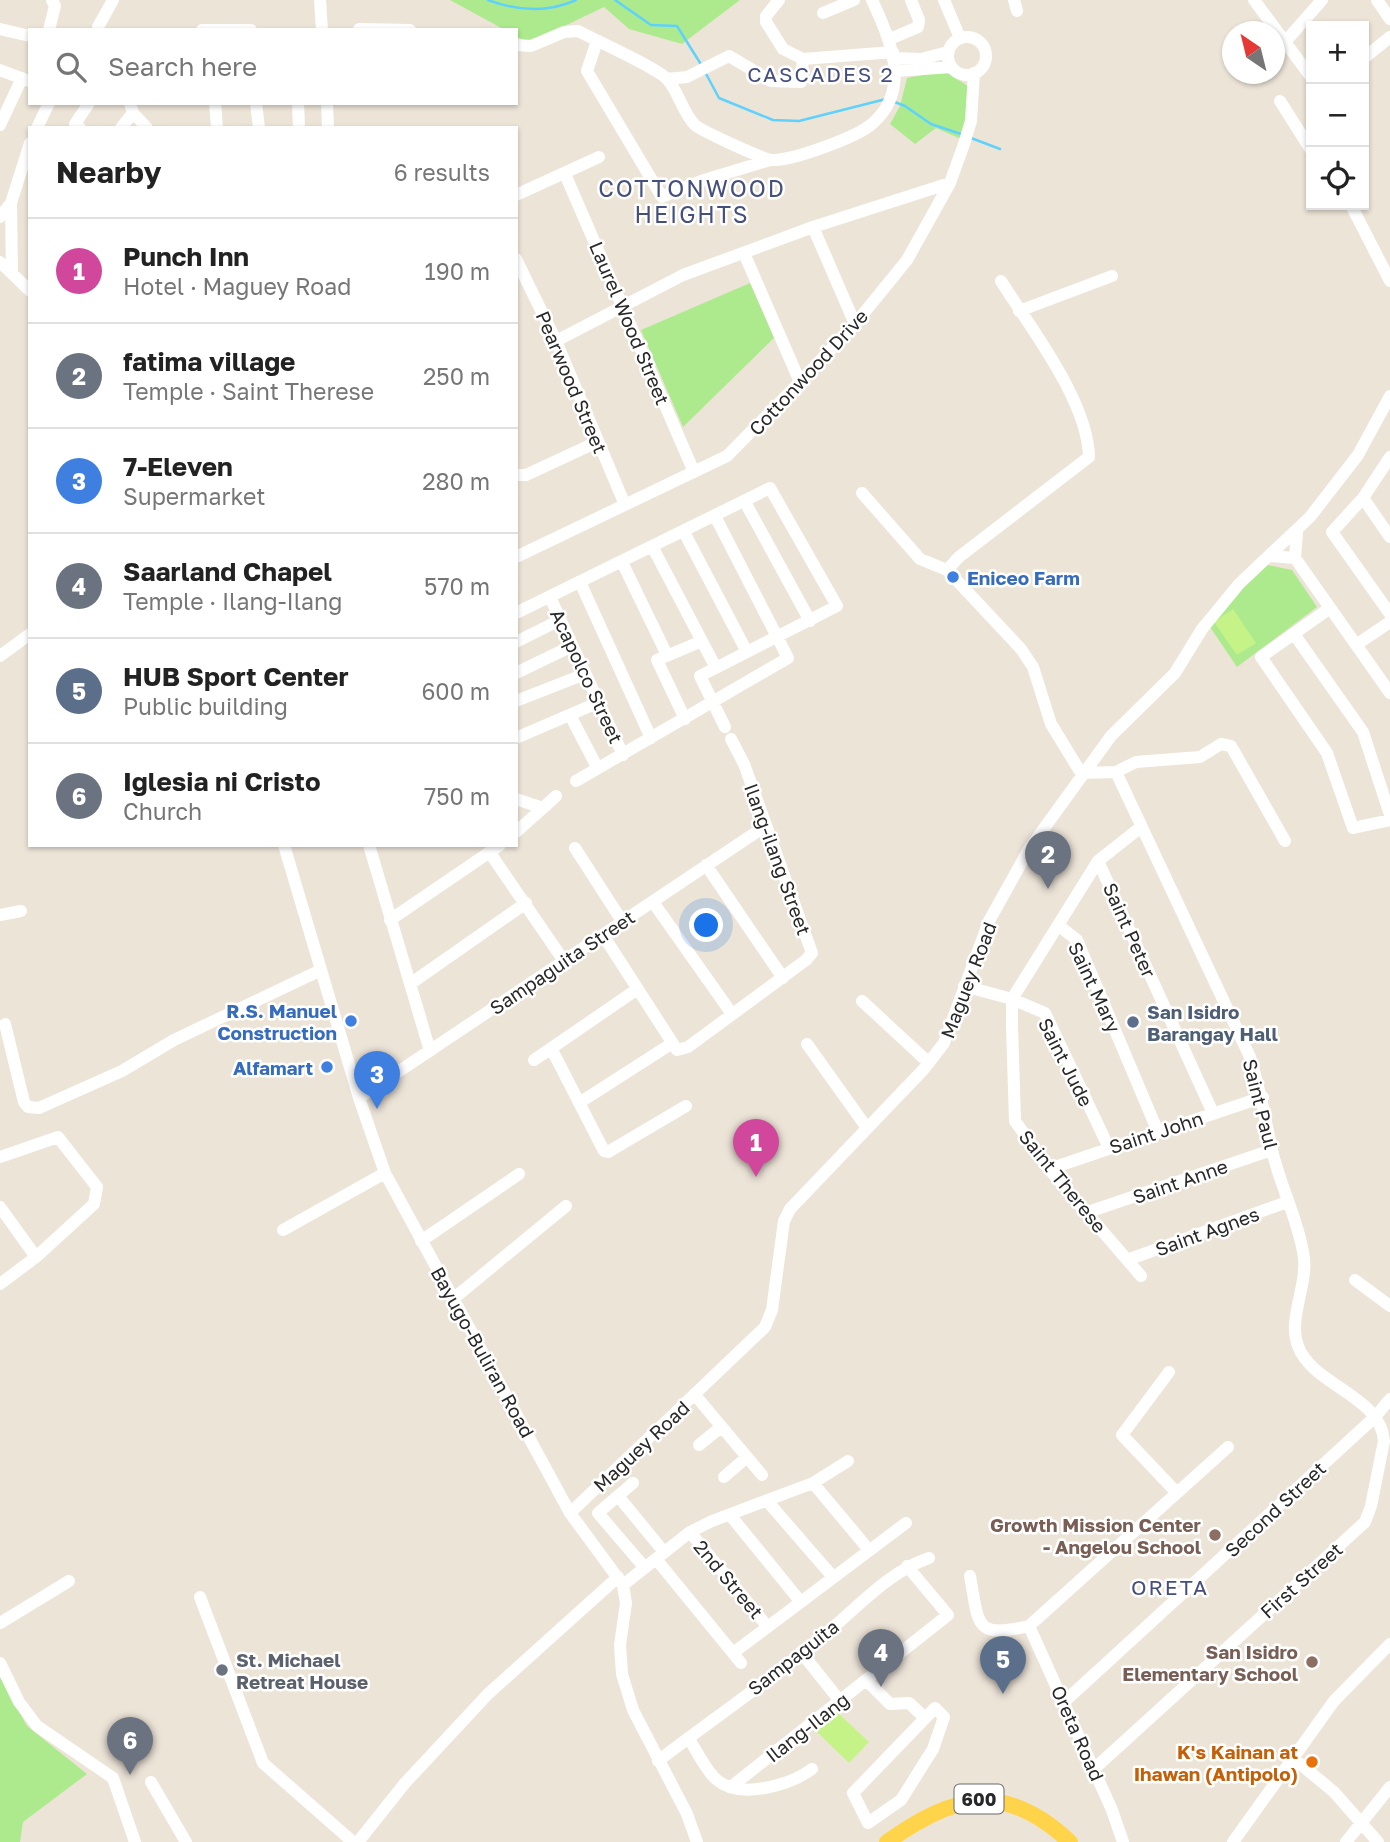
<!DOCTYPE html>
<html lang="en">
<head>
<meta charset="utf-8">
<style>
	:root { --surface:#fff; --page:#f6f6f6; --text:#222; --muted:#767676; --line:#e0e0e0; --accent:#335aff }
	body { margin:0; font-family:"Golos Text",sans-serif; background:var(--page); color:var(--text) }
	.controls { position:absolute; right:21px; top:21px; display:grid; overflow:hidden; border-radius:0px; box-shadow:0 2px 5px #0004 }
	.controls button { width:63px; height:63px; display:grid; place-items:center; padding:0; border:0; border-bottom:2px solid var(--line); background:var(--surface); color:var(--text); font:35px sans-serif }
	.compass { position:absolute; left:1222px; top:21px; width:63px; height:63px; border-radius:50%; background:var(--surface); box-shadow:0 2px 5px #0004; rotate:325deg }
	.you { position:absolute; left:707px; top:926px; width:24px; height:24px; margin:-18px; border:5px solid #fff; border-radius:50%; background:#1a73e8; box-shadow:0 0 0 10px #1a73e833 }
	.badge { display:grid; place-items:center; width:46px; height:46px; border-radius:50%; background:var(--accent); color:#fff; font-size:23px; font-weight:700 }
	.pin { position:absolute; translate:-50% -58px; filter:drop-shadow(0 2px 4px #0008) }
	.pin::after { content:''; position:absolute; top:37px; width:24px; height:21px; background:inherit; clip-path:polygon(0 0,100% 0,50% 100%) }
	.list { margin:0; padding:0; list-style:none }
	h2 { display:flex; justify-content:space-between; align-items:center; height:91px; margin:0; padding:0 28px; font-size:30px }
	h2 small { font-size:23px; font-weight:400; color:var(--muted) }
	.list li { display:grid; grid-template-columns:46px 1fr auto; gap:21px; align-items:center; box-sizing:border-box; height:105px; padding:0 28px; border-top:2px solid var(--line) }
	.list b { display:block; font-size:26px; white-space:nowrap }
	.list p { margin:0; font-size:23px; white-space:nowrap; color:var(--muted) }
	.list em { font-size:23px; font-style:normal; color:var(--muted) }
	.icon { flex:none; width:38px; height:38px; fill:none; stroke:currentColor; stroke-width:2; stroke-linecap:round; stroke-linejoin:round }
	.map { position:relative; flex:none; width:1390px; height:1842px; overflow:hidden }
	.search { position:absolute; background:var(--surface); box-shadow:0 2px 5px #0004; left:28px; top:28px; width:490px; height:77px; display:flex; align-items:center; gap:18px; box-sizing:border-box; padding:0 24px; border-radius:0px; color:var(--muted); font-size:26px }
	.panel { position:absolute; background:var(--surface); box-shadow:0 2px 5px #0004; left:28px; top:126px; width:490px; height:721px; border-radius:0px }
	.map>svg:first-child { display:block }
</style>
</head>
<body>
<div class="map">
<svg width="1390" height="1842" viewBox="0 0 1390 1842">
	<rect width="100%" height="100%" fill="#ede4d8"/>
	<path fill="#adea8e" d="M450,0H740L682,44L629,29L604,7L529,43L516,36V30H505Z
		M944,71L968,86L969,105L961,139L936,128L915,144L890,124L900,106L907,78Z
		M750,283L774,338L683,427L641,330Z
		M1262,564L1292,570L1317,607L1237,667L1208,624Z
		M0,1677L27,1726L87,1774L23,1822L20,1842H0Z"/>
	<path fill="#c6f388" d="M1233,609L1256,643L1237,655L1214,622Z
		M836,1711L869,1742L849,1763L817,1732Z"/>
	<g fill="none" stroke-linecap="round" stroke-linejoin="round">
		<path stroke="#5ed2fc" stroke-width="2.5" d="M488,0C517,11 547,13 576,0
			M615,0L651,25L677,26L702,66
			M705,72L719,98L773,120L799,121L886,99
			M892,101L905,106L931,124L961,134
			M971,138L1000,149"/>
		<path stroke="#fff" stroke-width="12" d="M320,0L322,30
			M779,0L766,16V22L783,49L803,59L893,52
			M944,0L960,38
			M1014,0L1017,11
			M1254,0L1311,77
			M1377,0L1390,19
			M823,13L854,0
			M98,27L113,0
			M0,29L30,36
			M359,29L410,30
			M49,30L55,6L52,0
			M202,30H251
			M948 56a19 19 0 1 1 38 0a19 19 0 1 1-38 0Z
			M890,39L918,27L919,20L911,0
			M597,41L587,71L662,197L701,181L770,160
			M1285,42L1322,0
			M516,45L531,46L564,32L578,31C595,40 657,68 667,79C679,92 682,112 695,125C702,131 764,160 773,160C794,160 858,137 873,123C912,89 890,39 872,0
			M894,58L921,59L948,52
			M1364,58L1390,37
			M0,70L29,81
			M896,71L951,67
			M667,79L687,77L729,56L771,81L801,82L803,59
			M1280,101L1311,150
			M130,103L133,113L147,128
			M215,103L217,128
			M256,103L259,128
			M298,103L299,128
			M327,103L328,128
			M0,125L22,78
			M37,128L49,103
			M80,128L75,124L89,103
			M121,128L133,113
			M565,174L694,472
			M516,195L599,157
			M1351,205L1390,281
			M0,217L11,203
			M813,227L855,324
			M744,253L800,382
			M516,259L556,341L625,505
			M0,262L30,291
			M12,274L11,203L30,143
			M1001,281C1030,327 1088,401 1089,457L959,557L947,570L1021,649L1033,667L1051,724L1081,773L1116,772L1250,1057C1260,1088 1265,1119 1272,1150C1280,1185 1297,1217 1303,1252C1310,1282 1287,1318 1298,1346C1312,1385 1381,1396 1384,1441L1371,1506L1365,1522L1094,1769
			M1019,311L1112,276
			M556,341L683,275L813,227L950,183
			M1390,457L1363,498L1332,532L1390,614
			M516,475H526L597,442
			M862,493L920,559L947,570
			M1363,498L1390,537
			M745,502L810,621
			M684,532L747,652
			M652,546L715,666
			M1269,556L1295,558L1297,532
			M516,557L727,456L800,382L855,324L907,260L950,183L964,144L971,121L974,73
			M1295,558L1390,693
			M622,562L667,655
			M580,582L651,738
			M550,597L623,755
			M1330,608L1261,657L1327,753L1353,828L1390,820
			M516,613L770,488L837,606L700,676L725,727
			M1294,634L1363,732L1390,815
			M516,642L560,620
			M1356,645L1390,622
			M0,656L30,634
			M516,673L572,646
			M516,701L585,674
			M570,715L597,767
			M685,719L657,660L702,641
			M516,738L597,703
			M1116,772L1136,762L1200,757L1221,744L1231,746L1285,841
			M576,781L788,658L715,516
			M516,799L543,808L516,832
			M543,808L556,796
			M284,845L359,1098L385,1173L570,1513L623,1585L626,1603L620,1645L622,1674L633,1710L687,1814L697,1842
			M369,845L430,1051
			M575,848L622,921
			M490,853L564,961
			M1098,861L1213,1113
			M706,865L783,978
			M653,902L732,1014
			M0,915L21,911
			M390,920L500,845
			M1058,925L1077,940L1158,1132
			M603,935L677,1050L688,1047L806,960L812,953L744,764L731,739
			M410,984L526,903
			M964,986L1012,999L1045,1013L1109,1148
			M862,1001L929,1063
			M5,1024L24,1102L28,1107L39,1108L122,1071L174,1040L321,970
			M807,1044L867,1128
			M551,1048L604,1151L608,1152L686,1106
			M534,1060L636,990
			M359,1098L764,827
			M579,1103L671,1044
			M0,1157L58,1137L97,1187L94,1204L36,1257L0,1284
			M1049,1169L1263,1097
			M0,1207L36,1257
			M1088,1212L1272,1150
			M283,1230L385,1173
			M421,1241L519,1174
			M1127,1260L1287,1202
			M1141,1276L1049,1169L1015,1121L1012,1026V999L1098,861L1141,827
			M1355,1280L1390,1306
			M453,1299L566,1206
			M1169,1372L1122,1435L1177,1493
			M695,1395L762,1475
			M699,1445L721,1427
			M724,1477L747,1457
			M633,1483L598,1513L645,1568
			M813,1483L869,1550
			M618,1496L664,1552
			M768,1502L833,1577
			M570,1513L765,1327L772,1310L784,1221L790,1209L923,1070L944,1043L989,921L1029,849L1111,736L1175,673L1202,629L1239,584L1310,517L1358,455L1390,396
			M730,1515L800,1601
			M690,1532L767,1626
			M656,1559L741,1663
			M970,1576C979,1625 974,1639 1029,1626L1228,1447
			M623,1585L690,1532L712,1521L813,1483L848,1461
			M200,1597L263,1763L353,1842
			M0,1623L69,1581
			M1029,1626L1112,1810L1123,1842
			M801,1652L840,1701
			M733,1653L906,1523
			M0,1663L19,1702L37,1726L113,1778L135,1842
			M866,1680L890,1704L909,1703L924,1717
			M1064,1702L1375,1417L1390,1399
			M935,1708L944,1717L933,1749L901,1800L868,1823L853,1793Z
			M688,1738C697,1750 705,1770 717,1780C740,1800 790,1785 812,1769
			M1293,1758L1334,1792L1378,1842
			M658,1761C715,1717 775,1677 830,1630C862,1603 889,1572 929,1558
			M151,1782L186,1842
			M732,1786L948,1615L907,1566
			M358,1842L405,1783L488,1694L618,1577
			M1233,1842L1334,1701L1390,1644
			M1346,1842L1390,1787"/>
		<path stroke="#ffd44b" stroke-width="16" d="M887,1842C955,1794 1005,1781 1070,1842"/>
	</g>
	<g fill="#3f7fe0" stroke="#fff" stroke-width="2.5">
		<circle cx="953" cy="577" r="7"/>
		<circle cx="351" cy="1021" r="7"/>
		<circle cx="327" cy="1067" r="7"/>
	</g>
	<circle fill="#5c6f8a" stroke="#fff" stroke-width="2.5" cx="1133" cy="1022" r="7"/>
	<g fill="#8d6e63" stroke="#fff" stroke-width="2.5">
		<circle cx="1215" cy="1535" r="7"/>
		<circle cx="1312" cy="1662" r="7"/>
	</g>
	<circle fill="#6b7280" stroke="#fff" stroke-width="2.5" cx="222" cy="1670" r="7"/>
	<circle fill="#e8710a" stroke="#fff" stroke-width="2.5" cx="1312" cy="1762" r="7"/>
	<g text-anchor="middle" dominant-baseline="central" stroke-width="5" stroke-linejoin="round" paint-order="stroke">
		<rect fill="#fff" stroke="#686868" stroke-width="2" x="954.5" y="1784.5" width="49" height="29" rx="5"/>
		<g font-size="18" font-weight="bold" fill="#282828">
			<text x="979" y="1799">600</text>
		</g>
		<g font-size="19" fill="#282828" stroke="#fff">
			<text transform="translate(630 323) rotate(67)">Laurel Wood Street</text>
			<text transform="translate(808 372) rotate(-47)">Cottonwood Drive</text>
			<text transform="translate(572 382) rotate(67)">Pearwood Street</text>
			<text transform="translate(587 676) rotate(65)">Acapolco Street</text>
			<text transform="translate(778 859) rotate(70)">Ilang-ilang Street</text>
			<text transform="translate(1130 930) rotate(66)">Saint Peter</text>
			<text transform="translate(562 962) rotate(-34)">Sampaguita Street</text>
			<text transform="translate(968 980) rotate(-69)">Maguey Road</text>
			<text transform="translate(1095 987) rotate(65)">Saint Mary</text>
			<text transform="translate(1066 1062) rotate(63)">Saint Jude</text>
			<text transform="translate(1261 1104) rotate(76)">Saint Paul</text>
			<text transform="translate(1156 1132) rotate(-18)">Saint John</text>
			<text transform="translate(1063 1181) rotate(51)">Saint Therese</text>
			<text transform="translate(1180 1181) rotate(-19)">Saint Anne</text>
			<text transform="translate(1207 1231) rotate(-20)">Saint Agnes</text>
			<text transform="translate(483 1352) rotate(61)">Bayugo-Buliran Road</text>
			<text transform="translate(641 1446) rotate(-43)">Maguey Road</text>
			<text transform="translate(1275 1509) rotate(-43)">Second Street</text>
			<text transform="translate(729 1579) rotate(50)">2nd Street</text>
			<text transform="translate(1301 1580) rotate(-42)">First Street</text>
			<text transform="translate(793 1657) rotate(-38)">Sampaguita</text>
			<text transform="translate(807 1727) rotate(-38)">Ilang-Ilang</text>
			<text transform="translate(1078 1733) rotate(66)">Oreta Road</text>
		</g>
		<g font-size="19" font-weight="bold" fill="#366cbe" stroke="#fff" text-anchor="end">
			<text x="967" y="577" text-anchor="start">Eniceo Farm</text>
			<text x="337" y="1010">R.S. Manuel<tspan x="337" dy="22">Construction</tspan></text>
			<text x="313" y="1067">Alfamart</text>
		</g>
		<g font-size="19" font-weight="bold" fill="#4e5e75" stroke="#fff" text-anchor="start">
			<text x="1147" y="1011">San Isidro<tspan x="1147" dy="22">Barangay Hall</tspan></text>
		</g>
		<g font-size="19" font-weight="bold" fill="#785e54" stroke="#fff" text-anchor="end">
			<text x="1201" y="1524">Growth Mission Center<tspan x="1201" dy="22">- Angelou School</tspan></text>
			<text x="1298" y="1651">San Isidro<tspan x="1298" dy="22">Elementary School</tspan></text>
		</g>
		<g font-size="19" font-weight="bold" fill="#5b616d" stroke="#fff" text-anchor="start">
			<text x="236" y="1659">St. Michael<tspan x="236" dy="22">Retreat House</tspan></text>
		</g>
		<g font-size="19" font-weight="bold" fill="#c56008" stroke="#fff" text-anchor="end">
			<text x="1298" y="1751">K's Kainan at<tspan x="1298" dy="22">Ihawan (Antipolo)</tspan></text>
		</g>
		<g font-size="21" letter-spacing="2" fill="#444f7e" stroke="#fff">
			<text x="821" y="74">CASCADES 2</text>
			<text x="1170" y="1587">ORETA</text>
		</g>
		<g font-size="23" letter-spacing="2" fill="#444f7e" stroke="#fff">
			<text x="692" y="188">COTTONWOOD<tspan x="692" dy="26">HEIGHTS</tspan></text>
		</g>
	</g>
</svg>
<div class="controls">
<button>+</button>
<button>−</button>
<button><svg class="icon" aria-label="locate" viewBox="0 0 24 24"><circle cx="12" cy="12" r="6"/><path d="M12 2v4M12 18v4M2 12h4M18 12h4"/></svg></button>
</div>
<svg class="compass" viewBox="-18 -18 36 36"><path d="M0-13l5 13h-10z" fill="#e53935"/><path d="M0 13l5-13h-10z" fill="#767676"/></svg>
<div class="you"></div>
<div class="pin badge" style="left:756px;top:1177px;background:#d1479c">1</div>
<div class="pin badge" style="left:1048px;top:889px;background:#6b7280">2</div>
<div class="pin badge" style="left:377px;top:1109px;background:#3f7fe0">3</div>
<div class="pin badge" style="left:881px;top:1687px;background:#6b7280">4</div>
<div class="pin badge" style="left:1003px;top:1694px;background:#5c6f8a">5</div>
<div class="pin badge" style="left:130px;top:1775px;background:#6b7280">6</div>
<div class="search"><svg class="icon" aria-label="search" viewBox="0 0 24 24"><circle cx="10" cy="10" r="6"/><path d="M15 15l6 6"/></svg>Search here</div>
<section class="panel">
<h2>Nearby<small>6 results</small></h2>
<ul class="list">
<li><span class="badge" style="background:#d1479c">1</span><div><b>Punch Inn</b><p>Hotel · Maguey Road</p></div><em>190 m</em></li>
<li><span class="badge" style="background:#6b7280">2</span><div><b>fatima village</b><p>Temple · Saint Therese</p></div><em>250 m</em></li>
<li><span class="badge" style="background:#3f7fe0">3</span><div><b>7-Eleven</b><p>Supermarket</p></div><em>280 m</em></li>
<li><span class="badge" style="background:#6b7280">4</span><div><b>Saarland Chapel</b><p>Temple · Ilang-Ilang</p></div><em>570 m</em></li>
<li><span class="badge" style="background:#5c6f8a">5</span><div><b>HUB Sport Center</b><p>Public building</p></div><em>600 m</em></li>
<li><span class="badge" style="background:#6b7280">6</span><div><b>Iglesia ni Cristo</b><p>Church</p></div><em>750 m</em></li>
</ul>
</section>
</div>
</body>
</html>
